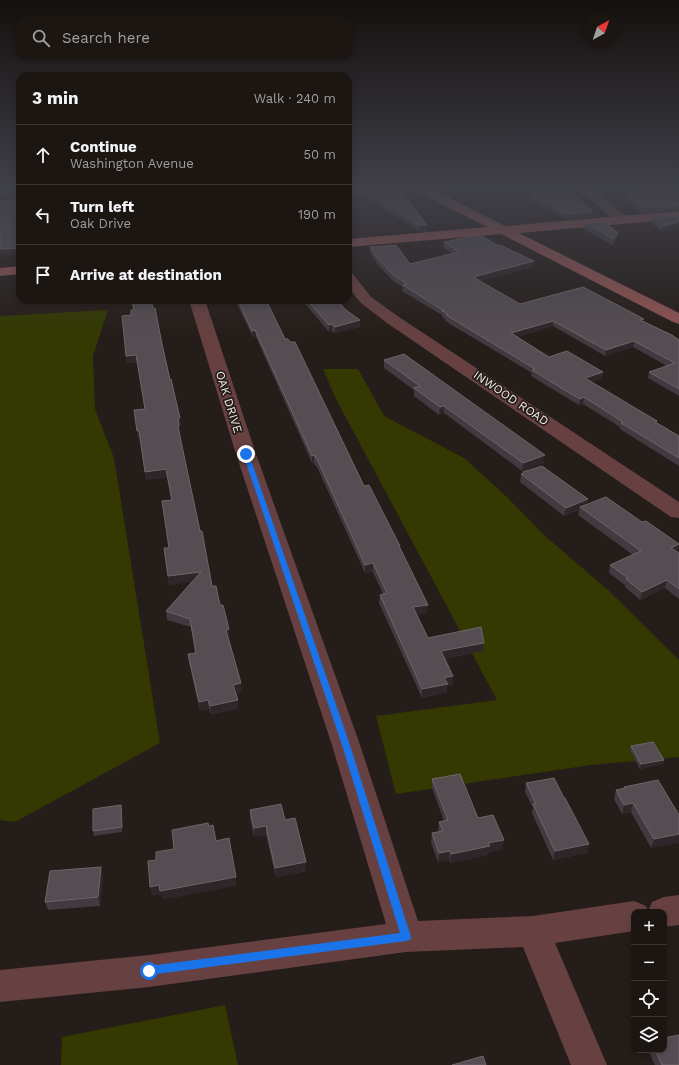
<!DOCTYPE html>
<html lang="en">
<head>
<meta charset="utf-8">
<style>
	:root { --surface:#1c1613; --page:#251f1c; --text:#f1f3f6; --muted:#a09fa0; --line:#3a3533 }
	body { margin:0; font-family:"Work Sans",sans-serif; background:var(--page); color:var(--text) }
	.controls { position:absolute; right:12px; bottom:12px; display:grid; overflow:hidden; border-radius:8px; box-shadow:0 2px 6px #0003 }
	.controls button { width:36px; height:36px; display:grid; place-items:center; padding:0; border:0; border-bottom:1px solid var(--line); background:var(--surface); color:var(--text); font:20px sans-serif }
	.compass { position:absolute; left:583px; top:12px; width:36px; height:36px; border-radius:50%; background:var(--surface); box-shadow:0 2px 6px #0003; rotate:40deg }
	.stop { position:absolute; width:12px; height:12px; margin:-9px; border:3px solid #1a73e8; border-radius:50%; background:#fff }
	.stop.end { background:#1a73e8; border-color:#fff; box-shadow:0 1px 4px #0008 }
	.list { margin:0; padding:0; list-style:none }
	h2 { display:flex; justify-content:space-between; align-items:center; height:52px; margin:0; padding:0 16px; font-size:17px }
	h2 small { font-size:13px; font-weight:400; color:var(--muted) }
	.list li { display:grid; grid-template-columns:26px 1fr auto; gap:12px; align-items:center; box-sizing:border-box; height:60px; padding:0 16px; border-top:1px solid var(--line) }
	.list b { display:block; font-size:15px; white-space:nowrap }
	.list p { margin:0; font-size:13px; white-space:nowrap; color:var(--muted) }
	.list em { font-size:13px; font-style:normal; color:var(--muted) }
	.icon { flex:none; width:22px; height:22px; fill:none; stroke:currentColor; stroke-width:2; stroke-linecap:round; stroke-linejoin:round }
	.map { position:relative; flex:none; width:679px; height:1065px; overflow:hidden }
	.search { position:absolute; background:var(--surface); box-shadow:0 2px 6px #0003; left:16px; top:16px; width:336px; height:44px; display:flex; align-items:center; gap:10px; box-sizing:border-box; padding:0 14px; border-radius:12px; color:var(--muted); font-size:15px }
	.panel { position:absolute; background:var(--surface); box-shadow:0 2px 6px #0003; left:16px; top:72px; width:336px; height:232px; border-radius:12px }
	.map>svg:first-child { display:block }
</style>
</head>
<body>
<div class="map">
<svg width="679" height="1065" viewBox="0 0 679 1065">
	<rect width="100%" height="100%" fill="#251d19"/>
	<path fill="#333900" d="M108,310L93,356L95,409L114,458L160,743L15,822L0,820V316Z
		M323,369H358L384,416L464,458L508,498L544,535L608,590L679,660V757L591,765L396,794L376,716L497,700L336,399Z
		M225,1005L238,1065H61L62,1037Z"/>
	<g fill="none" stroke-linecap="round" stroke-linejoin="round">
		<path fill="#674141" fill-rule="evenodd" d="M576,186H590L628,219L626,222H616Z
			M20,199V207L0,208V200Z
			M348,273L353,274L371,297L399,317L679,502V518L671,517L387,323L361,303L348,287Z
			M189,300H205L256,454L359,742L418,921L533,916L634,901L646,906L648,911L652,902L664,897L679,895V925L664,927V912H634V931L555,943L607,1065H571L523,947L406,952L149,987L0,1002V970L149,955L386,924L331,742L236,454Z"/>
		<path fill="#8f5353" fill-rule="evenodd" d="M410,186H426L505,226L679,211V219L519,233L679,313V324L673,322L501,234L348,247V239L487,227L412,189Z
			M20,266V274L0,276V268Z"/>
	</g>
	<path fill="#413a40" d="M351,186H397L427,225V231H419L351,187Z
		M679,190V210L641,213L626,199L627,192Z
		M531,194L592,217L567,219L530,199Z
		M679,216L661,231L652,223L653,218Z
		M585,223L617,239L613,245L584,229Z
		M444,242L497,245L534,261L533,267L479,281L520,304L644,321L679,340V396L648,378L649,372L667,366L633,347L605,356L553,326L517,337L549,357L603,372L602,378L591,382L679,436V466L620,429V427L583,404L579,405L562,395L531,376L532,373L445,321V319L442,317V315L402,291L403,287L392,280L378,265L370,252V247L410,264L453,254L443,248Z
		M131,300H151L180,418L181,426H179L180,434H179L200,531L212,586L220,605L229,638H228L242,692L236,693L238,700V709L211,714L209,709L200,711L189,663L188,654L195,653L191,627L167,620L166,611L192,581L169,585L164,548H169L171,500L167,477L146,480L140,439H138L134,410L145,409L137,362L127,363L126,356L131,315L133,310Z
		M235,300H266L285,339L364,486L400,549L427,613L417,615L428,638L484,643L483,651L445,659L453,676V685L447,686V692L422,698L379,603L380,595L383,594L373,572L365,573L318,469L314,463H312L256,337H253Z
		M302,300H337L360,327L335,333L332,331L329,332Z
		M384,360L544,463L522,471L444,413L439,415L414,396V390L384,368Z
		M523,472L587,504L679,553V599L665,588L640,600L625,587V585L609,573L610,565L633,555L578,515L579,510L564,516L520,482L521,474L523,473Z
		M631,746L664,760L663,764L640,769L630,750Z
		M432,779L504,840L502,849L489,852L488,855L450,863L449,860L438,862L431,842L432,833L438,832L439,822L444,821L432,788Z
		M526,783L589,844L587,853L553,860L532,813L533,808L525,792Z
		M624,787L679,815L651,848L631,812L622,814L614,799L616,790L623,789Z
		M121,805L122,810V832L94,836L93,831Z
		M250,810L285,820L306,862V871L276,877L266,835L254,837L250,819Z
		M103,876L100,906L48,910L45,902Z
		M648,1050H664L679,1065H655Z"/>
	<path fill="#2e2729" d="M15,186H16V198L0,199V193Z
		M356,192V197H348V193Z
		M593,212L592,217L567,219V214Z
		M679,222V227L661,231L662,226Z
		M419,225H427V231H419Z
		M618,233L617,239L613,245L614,239Z
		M20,248V254L0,255V249Z
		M534,261L533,267L473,283V277Z
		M360,320V327L335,333V327Z
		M553,321V326L510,339L511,333Z
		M332,324V331L329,332V325Z
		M255,330L256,337H253L252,331Z
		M634,341L633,347L605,356L606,350Z
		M136,355L137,362L127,363L126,356Z
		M603,372L602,378L584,384L585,378Z
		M584,397L583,404L579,405L580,399Z
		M444,406V413L439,415L440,407Z
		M178,418H180L181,426H179Z
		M179,426L180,434H179L178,427Z
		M137,431H139L140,439H138Z
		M314,455V463H312V456Z
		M545,455L544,463L522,471L523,463Z
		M166,469L167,477L146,480L145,472Z
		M588,499L587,507H580L579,510L564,516L566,508Z
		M679,544L677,552L671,548Z
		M373,563V572L365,573V565Z
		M201,572L202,580L169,585L168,576Z
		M667,580L665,588L640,600L642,592Z
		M428,605L427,613L413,616V607Z
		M229,629V638H226V630Z
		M484,643L483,651L440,660L441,651Z
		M453,676V685L447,686V692L422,698V689L444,678Z
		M241,683L242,692L234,694L233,685Z
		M208,700L209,709L200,711L199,702Z
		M238,700V709L211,714L210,706Z
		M664,760L663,764L640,769L641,764Z
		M633,803L631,812L622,814L624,805Z
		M266,826V835L254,837V828Z
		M679,834V843L651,848L654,839Z
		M504,840L502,849L489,852L488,855L450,863L451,854L488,843Z
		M589,844L587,853L553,860L555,851Z
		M450,851L449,860L438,862L439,853Z
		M306,862V871L276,877L275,868Z
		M101,867L103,876L100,906L98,897Z
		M236,877V886L162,900L161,894L152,896L150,887L159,885Z"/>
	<path fill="#544d52" stroke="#6d6669" d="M0,186H15V192L0,193Z
		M348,186H349L356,192L348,193Z
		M359,186H397L427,225H419Z
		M678,189L679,190V205L642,208L627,195L630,194L627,192Z
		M569,191L593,212L567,214L531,194Z
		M15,203V209L20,208V248L0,249V204Z
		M679,216V222L662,226L653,218Z
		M605,222L618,233L614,239L585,223Z
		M480,235L497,245H500L534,261L473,277L520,304L583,287L644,319L640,320L672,335L679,340V389L649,372L675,363L634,341L606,350L553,321L511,333L549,357L567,351L603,372L585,378L657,421L655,422L679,436V458L621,423L623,422L584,397L580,399L563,389L532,370L535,369L446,315L448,314L442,311H444L403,285L407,284L392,274L378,259L370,247L396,245L410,264L459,252L444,242Z
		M132,300H151L153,308H155L162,344L170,380L171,379L180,418H178L179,426L178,427L200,531H202L212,586H216L220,605H223L229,629L226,630L241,683L233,685L238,700L210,706L208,700L199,702L188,654L196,653L190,619L166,611L201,572L168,576L164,548H169L162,501L172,500L166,469L145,472L139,431H137L134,410L145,409L136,355L126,356L122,316L131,315V310H134Z
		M238,300H266L285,339H288L290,342H295L364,486L369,485L400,546H399L428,605L413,607L428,638L481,627L484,643L441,651L453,676L444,678L448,684L422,689L380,595L387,593L373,563L365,565L318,461L314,455L312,456L255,330L252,331Z
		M307,300H337L346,310L360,320L335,327L332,324L329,325Z
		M404,354L545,455L523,463L444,406L440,407L414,388L420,386L384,360Z
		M542,466L588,499L566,508L521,474L524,473L523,472Z
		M606,497L642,522L646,521L679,544L671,548L679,553V589L667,580L642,592L626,579L628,578L610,565L641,551L580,507Z
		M653,742L664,760L641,764L631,746Z
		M460,774L478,818L493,815L504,840L488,843L490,846L451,854L450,851L439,853L432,833L443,831L439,822L448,820L432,779Z
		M554,778L564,798H565L589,844L555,851L533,804H536L526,783Z
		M658,780L679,815V834L654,839L633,803L624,805L616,790L625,788L624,787Z
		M281,804L285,820L295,818L306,862L275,868L266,826L254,828L250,810Z
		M121,805L122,827L93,831V809Z
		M208,823L209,826L213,825L216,841L229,838L236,877L160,891L159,885L150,887L148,861L156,860V852L174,849L172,830Z
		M101,867L98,897L45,902L50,871Z
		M679,1035V1065H662L655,1050H664V1038Z
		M483,1056L486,1065H452Z"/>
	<linearGradient id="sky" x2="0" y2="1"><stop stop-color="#14100e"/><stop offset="0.56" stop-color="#404049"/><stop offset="1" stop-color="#404049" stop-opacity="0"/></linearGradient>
	<rect width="679" height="335" fill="url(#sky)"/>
	<path fill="#1a73e8" d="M244,453L249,454L349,742L411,937L410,940L406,941L149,975L145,974L144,971L145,967L149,966L400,933L341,742L243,454Z"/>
	<g text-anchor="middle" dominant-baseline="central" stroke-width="3.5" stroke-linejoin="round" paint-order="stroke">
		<g font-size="12" fill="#f1ebe8" stroke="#251d19">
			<text transform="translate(511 398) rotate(34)">INWOOD ROAD</text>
			<text transform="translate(229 402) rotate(73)">OAK DRIVE</text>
		</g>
	</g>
</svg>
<div class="controls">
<button>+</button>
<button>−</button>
<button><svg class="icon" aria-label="locate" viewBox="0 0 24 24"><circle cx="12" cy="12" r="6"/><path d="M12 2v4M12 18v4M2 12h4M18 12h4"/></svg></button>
<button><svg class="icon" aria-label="layers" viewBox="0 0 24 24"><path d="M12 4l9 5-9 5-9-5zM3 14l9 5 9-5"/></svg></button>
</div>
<svg class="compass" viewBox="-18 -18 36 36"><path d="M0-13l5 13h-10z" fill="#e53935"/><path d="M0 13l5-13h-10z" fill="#a09fa0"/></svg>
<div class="stop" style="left:149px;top:971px"></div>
<div class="stop end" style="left:246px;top:454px"></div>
<div class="search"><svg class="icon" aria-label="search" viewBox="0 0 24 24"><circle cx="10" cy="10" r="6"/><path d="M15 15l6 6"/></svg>Search here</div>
<section class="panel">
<h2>3 min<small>Walk · 240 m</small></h2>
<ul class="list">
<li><svg class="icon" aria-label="ahead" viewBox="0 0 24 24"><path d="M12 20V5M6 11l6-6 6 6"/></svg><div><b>Continue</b><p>Washington Avenue</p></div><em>50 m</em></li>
<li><svg class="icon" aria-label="left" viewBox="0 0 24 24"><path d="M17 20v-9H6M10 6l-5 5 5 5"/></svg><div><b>Turn left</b><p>Oak Drive</p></div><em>190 m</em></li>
<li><svg class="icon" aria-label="arrive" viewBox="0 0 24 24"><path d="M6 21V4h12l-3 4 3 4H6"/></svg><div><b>Arrive at destination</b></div></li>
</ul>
</section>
</div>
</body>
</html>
